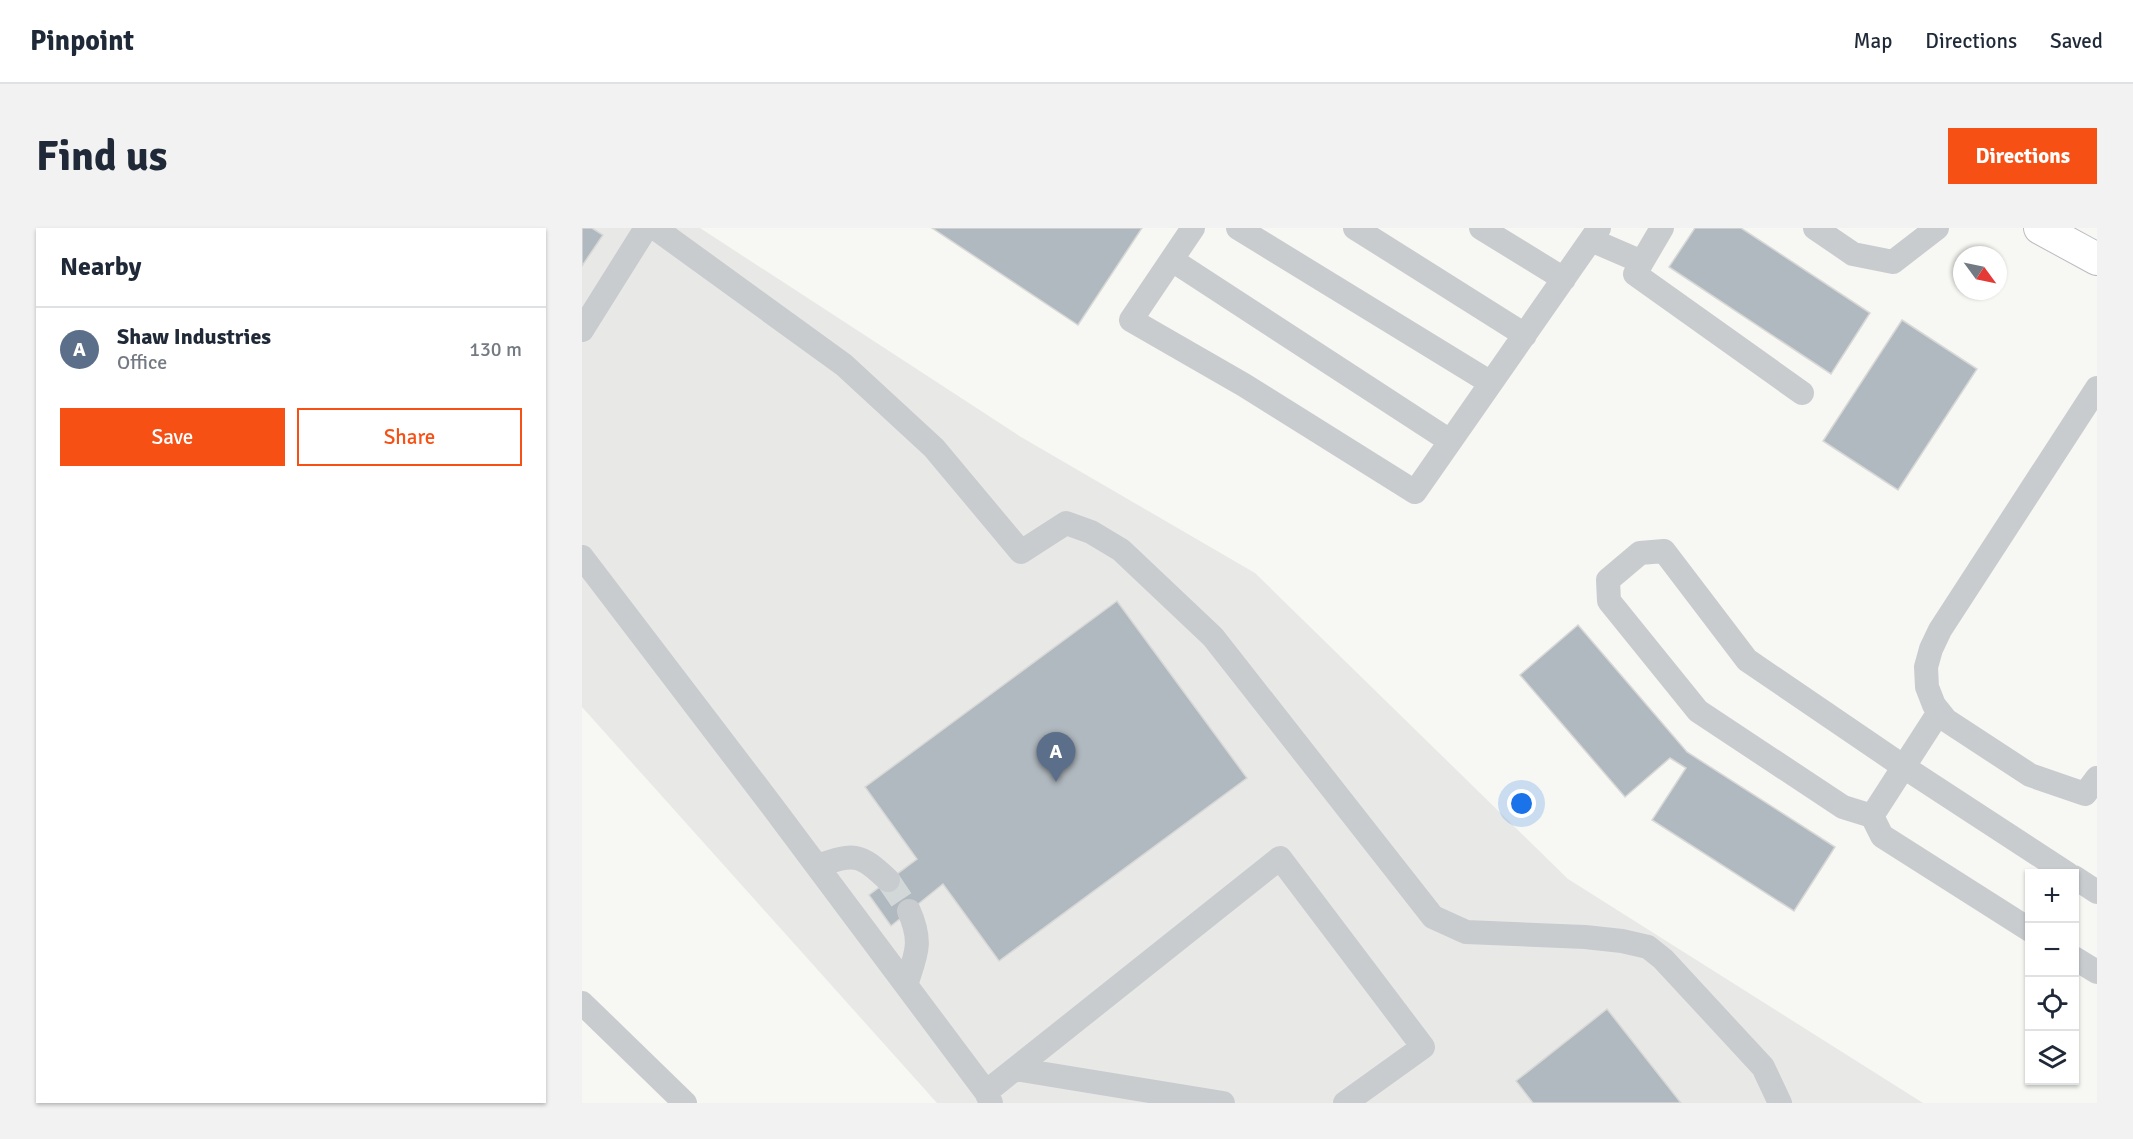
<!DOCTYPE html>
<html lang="en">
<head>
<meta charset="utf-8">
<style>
	:root { --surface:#fff; --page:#f2f2f3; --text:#1f2937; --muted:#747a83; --line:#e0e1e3; --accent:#f65015 }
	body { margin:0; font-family:Signika,sans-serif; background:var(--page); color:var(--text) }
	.controls { position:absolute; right:18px; bottom:18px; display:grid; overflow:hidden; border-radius:0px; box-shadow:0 2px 4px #0004 }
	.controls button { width:54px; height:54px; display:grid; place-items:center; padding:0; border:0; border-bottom:2px solid var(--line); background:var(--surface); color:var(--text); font:30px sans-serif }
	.compass { position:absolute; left:1371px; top:18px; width:54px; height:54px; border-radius:50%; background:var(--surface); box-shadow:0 2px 4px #0004; rotate:123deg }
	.you { position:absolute; left:940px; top:576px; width:21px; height:21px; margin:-15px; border:4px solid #fff; border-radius:50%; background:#1a73e8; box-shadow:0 0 0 9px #1a73e833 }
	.badge { display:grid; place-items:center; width:39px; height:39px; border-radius:50%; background:var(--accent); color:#fff; font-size:20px; font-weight:700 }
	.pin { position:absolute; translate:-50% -50px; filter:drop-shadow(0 2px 3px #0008) }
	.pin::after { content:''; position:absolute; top:32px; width:21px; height:18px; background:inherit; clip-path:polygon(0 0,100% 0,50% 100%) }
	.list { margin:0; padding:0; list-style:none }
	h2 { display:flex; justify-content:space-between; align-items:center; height:78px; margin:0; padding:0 24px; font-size:26px }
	h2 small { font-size:20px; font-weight:400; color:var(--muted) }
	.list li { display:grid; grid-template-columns:39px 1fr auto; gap:18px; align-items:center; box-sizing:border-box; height:84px; padding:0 24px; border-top:2px solid var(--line) }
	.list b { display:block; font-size:22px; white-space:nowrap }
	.list p { margin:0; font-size:20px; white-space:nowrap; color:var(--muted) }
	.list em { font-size:20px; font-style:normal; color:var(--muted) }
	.actions { display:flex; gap:12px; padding:18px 24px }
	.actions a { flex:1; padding:14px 0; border:2px solid var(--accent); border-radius:0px; text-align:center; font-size:21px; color:var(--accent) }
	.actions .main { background:var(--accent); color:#fff }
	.icon { flex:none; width:33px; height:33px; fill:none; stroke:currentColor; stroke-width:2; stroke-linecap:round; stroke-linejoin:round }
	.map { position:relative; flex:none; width:1515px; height:875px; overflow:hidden; border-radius:0px }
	header { display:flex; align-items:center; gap:36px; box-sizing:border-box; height:84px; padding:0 30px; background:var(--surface); border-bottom:2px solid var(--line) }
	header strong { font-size:28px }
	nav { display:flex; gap:33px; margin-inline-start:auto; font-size:21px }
	.intro { display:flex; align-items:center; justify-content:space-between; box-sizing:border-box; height:144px; padding:0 36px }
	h1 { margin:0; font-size:42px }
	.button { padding:15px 27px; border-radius:0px; background:var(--accent); color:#fff; font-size:21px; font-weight:700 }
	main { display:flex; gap:36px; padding:0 36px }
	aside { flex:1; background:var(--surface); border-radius:0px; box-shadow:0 2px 4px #0004 }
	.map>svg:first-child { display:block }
</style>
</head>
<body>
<header>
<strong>Pinpoint</strong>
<nav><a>Map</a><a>Directions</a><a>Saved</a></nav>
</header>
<div class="intro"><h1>Find us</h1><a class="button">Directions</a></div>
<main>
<aside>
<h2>Nearby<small></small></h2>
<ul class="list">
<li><span class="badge" style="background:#5c6f8a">A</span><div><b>Shaw Industries</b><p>Office</p></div><em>130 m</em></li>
</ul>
<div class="actions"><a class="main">Save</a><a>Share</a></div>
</aside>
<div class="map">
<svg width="1515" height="875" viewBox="0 0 1515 875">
	<rect width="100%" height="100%" fill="#f7f7f3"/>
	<path fill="#e8e9e7" d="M0,0H118L439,209L673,345L986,651L1341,875H355L0,479Z"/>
	<path fill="#b0b9bf" stroke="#d8d8d6" stroke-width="1.5" d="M0,0H10L21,7L0,38Z
		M350,0H560L496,97Z
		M1113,0H1159L1288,85L1249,146L1087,39Z
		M1320,92L1395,141L1316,262L1241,213Z
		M535,373L665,550L417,733L361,656L309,698L287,667L335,631L283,559Z
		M996,397L1105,524L1253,619L1212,683L1070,592L1104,540L1088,530L1043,569L938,447Z
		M1025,781L1099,875H951L934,853Z"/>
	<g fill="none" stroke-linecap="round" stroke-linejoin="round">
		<path stroke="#d2d7d8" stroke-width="24" stroke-dasharray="24 12" stroke-linecap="butt" d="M306,652L327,683"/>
		<defs>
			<path id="major" d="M1458,0L1515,31"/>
		</defs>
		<use href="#major" stroke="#b9bdc1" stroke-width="34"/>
		<path stroke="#c9cccf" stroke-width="24" d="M73,0L262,137L352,220L439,324L484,295L509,304L539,322L631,409L851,689L884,704L1003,709L1040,713L1066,719L1081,731L1181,839L1198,875
			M611,0L549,92L662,157L833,264L1017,0
			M656,0L909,155
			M773,0L943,107
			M899,0L982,51
			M1080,0L1053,46L1220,165
			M1233,0L1271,26L1311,34L1355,0
			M1009,12L1060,34
			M590,32L868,213
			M0,102L64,0
			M1515,160L1358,402L1349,421L1344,439L1345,459L1352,477L1364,492L1448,547L1503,566L1515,550
			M0,329L190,578L404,864
			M1290,588L1357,484
			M235,638C273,625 277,625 306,652
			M1492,649L1515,664
			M1448,702L1300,608L1290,588L1261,579L1116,483L1027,373L1026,352L1058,325L1082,323L1165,432L1322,539L1486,646
			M1492,730L1515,744
			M324,757C334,726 341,715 327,683
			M0,775L103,875
			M433,841L641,875
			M409,875L404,864L698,630L841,819L763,875"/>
		<use href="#major" stroke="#fff" stroke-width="32"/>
	</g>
</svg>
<div class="controls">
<button>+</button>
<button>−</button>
<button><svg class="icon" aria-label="locate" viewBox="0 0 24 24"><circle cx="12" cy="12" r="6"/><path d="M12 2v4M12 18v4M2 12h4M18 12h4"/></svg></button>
<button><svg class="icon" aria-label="layers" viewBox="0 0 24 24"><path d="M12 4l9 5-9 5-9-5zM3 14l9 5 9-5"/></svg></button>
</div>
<svg class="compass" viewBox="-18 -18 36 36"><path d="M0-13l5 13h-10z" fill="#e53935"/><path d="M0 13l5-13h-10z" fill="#747a83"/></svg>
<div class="you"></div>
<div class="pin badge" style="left:474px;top:554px;background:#5c6f8a">A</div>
</div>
</main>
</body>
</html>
